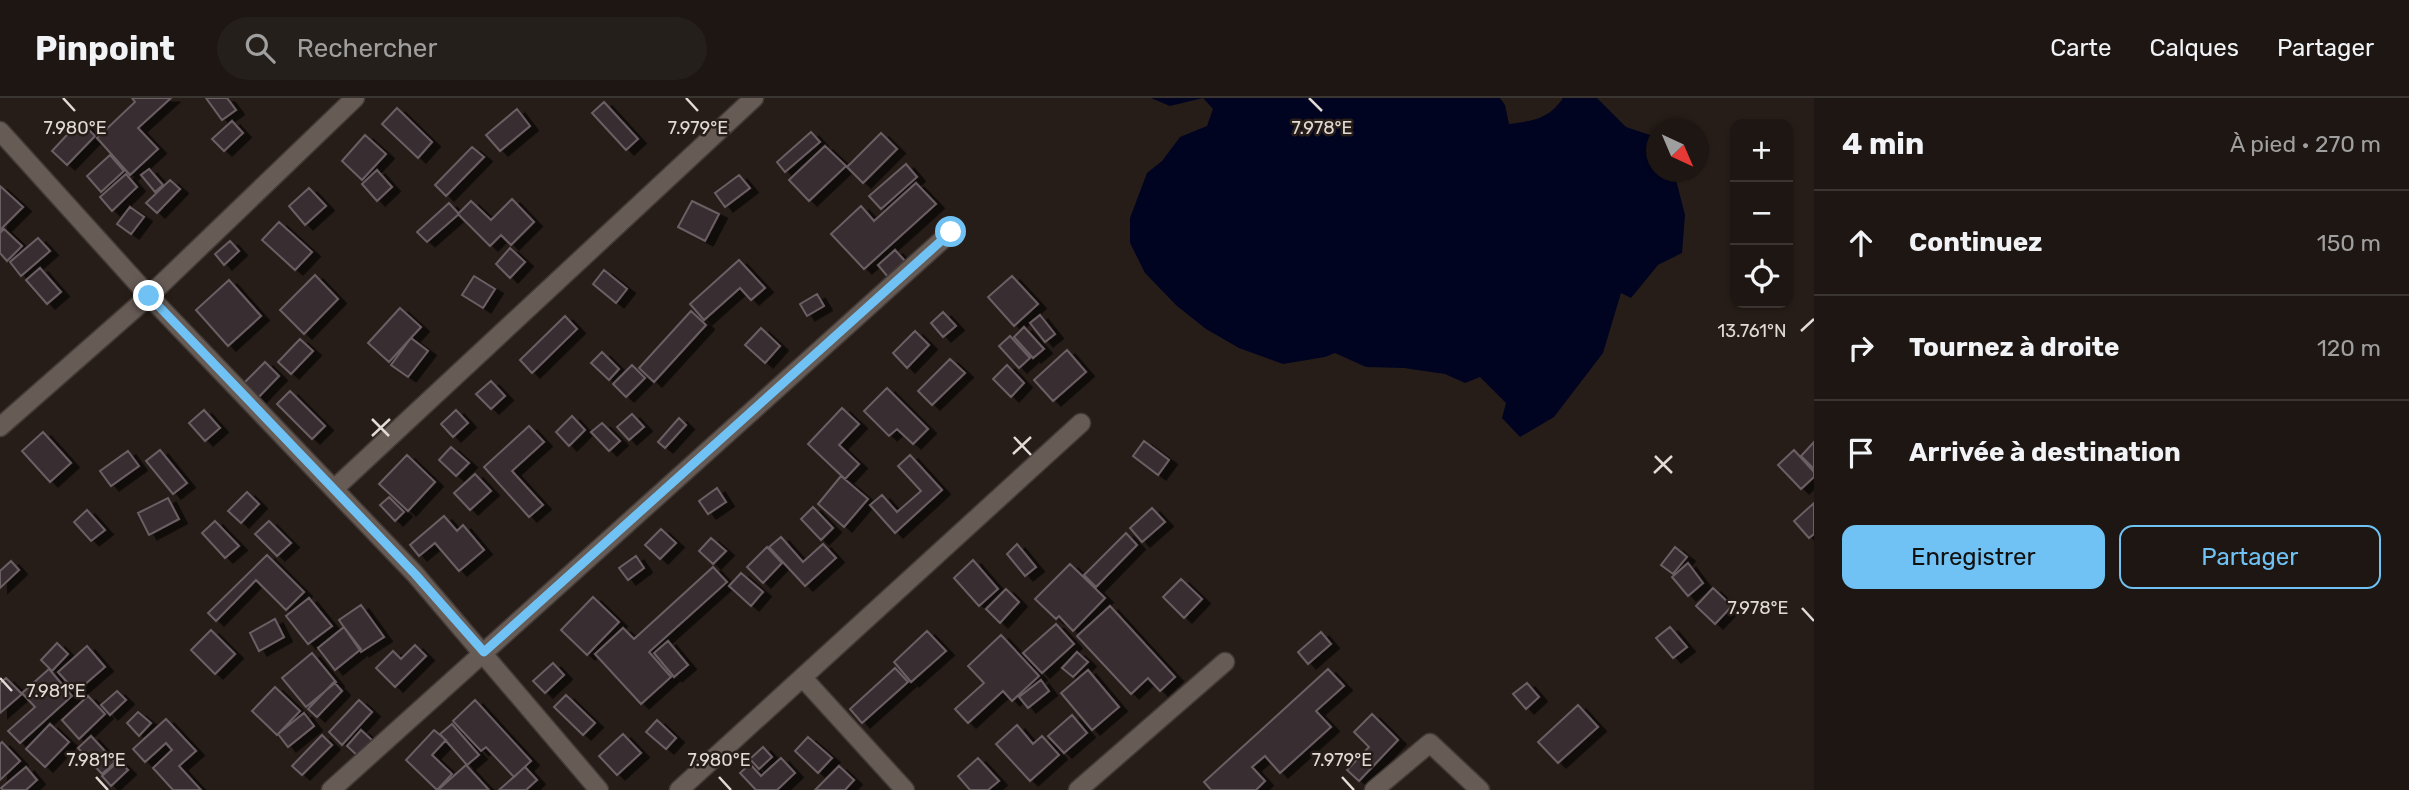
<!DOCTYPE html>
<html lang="fr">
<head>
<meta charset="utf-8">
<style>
	:root { --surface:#1d1612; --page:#251f1b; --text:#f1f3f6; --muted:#a09f9f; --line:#3b3532; --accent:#70c2f4 }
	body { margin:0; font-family:Rubik,sans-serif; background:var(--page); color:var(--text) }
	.controls { position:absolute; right:21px; top:21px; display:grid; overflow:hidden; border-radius:14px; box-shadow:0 2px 5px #0004 }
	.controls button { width:63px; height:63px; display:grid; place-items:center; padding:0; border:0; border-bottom:2px solid var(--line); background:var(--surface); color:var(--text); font:35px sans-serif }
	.compass { position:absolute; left:1646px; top:21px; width:63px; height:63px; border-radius:50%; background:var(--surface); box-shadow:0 2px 5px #0004; rotate:136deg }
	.stop { position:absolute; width:21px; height:21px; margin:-16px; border:5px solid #70c2f4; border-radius:50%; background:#fff }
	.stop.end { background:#70c2f4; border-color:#fff; box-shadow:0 2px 7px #0008 }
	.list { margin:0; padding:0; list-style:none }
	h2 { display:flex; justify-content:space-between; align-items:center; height:91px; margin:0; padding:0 28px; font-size:30px }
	h2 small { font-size:23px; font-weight:400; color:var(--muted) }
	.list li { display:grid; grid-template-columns:46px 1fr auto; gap:21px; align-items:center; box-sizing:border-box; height:105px; padding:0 28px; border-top:2px solid var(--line) }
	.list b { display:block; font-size:26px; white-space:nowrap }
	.list em { font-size:23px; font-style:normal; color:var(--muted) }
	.actions { display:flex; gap:14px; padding:21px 28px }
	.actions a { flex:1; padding:16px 0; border:2px solid var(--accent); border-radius:14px; text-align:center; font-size:24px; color:var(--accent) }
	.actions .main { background:var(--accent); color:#111 }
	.icon { flex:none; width:38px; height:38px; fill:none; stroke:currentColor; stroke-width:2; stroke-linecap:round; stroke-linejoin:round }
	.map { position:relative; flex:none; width:1814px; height:692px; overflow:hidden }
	header { display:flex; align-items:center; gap:42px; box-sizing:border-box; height:98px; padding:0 35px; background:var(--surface); border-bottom:2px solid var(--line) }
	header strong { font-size:33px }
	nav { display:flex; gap:38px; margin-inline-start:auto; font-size:24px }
	.search { width:490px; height:63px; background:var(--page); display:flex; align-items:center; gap:18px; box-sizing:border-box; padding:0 24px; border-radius:38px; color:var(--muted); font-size:26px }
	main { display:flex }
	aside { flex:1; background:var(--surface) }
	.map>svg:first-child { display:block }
</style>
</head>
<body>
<header>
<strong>Pinpoint</strong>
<div class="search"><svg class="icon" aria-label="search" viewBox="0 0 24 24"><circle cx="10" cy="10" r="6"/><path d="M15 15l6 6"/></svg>Rechercher</div>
<nav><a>Carte</a><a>Calques</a><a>Partager</a></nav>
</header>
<main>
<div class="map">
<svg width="1814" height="692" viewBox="0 0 1814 692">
	<defs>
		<filter id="shadow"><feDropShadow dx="8" dy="4.5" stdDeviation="0" flood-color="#0009"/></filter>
	</defs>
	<rect width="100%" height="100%" fill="#271d18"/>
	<path fill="#000421" d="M1151,0H1500L1505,7L1509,26C1533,23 1549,21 1563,0H1597L1626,29L1656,39L1657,74H1674L1685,117L1682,155L1658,167L1631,200L1621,195L1603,255L1554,319L1520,339L1502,320L1506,305L1480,279L1465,285L1445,276L1404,270L1366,269L1335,255L1325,259L1283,266L1239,250L1206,231L1177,208L1145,175L1130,145V120L1147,75L1162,63L1180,39L1207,28L1213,11L1203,0L1170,8Z"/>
	<path fill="#382d32" stroke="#6b5e64" stroke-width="2" filter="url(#shadow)" d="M132,0H171L138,30L158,51L130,77L97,40L135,4Z
		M206,0H227L236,12L222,22Z
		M604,4L638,41L626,52L592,15Z
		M397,10L432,44L418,60L382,26Z
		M517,11L530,28L500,53L486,37Z
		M80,23L95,38L67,67L52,53Z
		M232,23L243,35L224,53L212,41Z
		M811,34L820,44L785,74L777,64Z
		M881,35L897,51L863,85L847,69Z
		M365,37L386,56L362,82L342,63Z
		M825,48L846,68L809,103L789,82Z
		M472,49L484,59L446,98L435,87Z
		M110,57L124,73L101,94L87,78Z
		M906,66L917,79L881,111L869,98Z
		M149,71L163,87L155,94L141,77Z
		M377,72L392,89L377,103L362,86Z
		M126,76L137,89L112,113L100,99Z
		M739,77L750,90L725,109L715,95Z
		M170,82L180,91L157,115L146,105Z
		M916,85L936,106L864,171L831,136L861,108L874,123Z
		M0,88L23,109L0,132Z
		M309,90L326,108L305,127L289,108Z
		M512,101L534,124L511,147L501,137L490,148L458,116L471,103L491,122Z
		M692,103L719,116L705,143L678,129Z
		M449,105L459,116L427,144L417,134Z
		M130,109L144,119L131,136L117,126Z
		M279,124L312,154L295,172L262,142Z
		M4,131L22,148L7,163L0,155V135Z
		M38,140L50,153L21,178L10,164Z
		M230,143L239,153L224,167L215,156Z
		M510,150L525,164L510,180L496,166Z
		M895,152L905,163L888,179L878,167Z
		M739,162L765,190L751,202L740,190L704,222L690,206Z
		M40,170L61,194L47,206L26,182Z
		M604,172L627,191L616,205L593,186Z
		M315,177L338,201L304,236L280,212Z
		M474,178L495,191L483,210L462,197Z
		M1012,178L1038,206L1014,228L988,199Z
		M229,182L261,218L228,248L196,212Z
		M817,196L824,208L807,218L800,206Z
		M400,210L421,229L389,264L368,245Z
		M691,213L706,227L654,284L639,270Z
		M943,214L956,228L943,239L931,225Z
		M1040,217L1055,236L1045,244L1030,225Z
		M565,218L577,231L532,275L520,262Z
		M1024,229L1044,251L1033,260L1014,239Z
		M761,230L780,248L765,265L745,247Z
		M915,233L929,247L907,270L893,255Z
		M1010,238L1030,260L1019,270L999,248Z
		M411,240L428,253L408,279L391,267Z
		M300,241L313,253L291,276L278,264Z
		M1067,252L1086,274L1053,303L1034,282Z
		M602,254L619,271L609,282L591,265Z
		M950,261L965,275L932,307L918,293Z
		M265,264L279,278L255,303L240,289Z
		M632,267L645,280L626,299L613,286Z
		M1007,267L1024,285L1011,299L993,281Z
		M491,283L505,298L491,311L476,296Z
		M887,290L928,331L913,346L897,331L889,338L864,313Z
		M290,293L325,328L312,341L277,306Z
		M842,310L859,326L839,347L859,366L845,381L808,346Z
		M204,312L220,330L205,343L189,325Z
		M456,312L468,325L453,339L441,326Z
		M632,316L644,329L629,342L617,329Z
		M572,318L585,332L569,348L556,334Z
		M679,320L686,327L665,350L658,344Z
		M602,325L620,343L609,353L591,334Z
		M529,328L544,344L512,373L543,407L529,419L484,369Z
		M43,334L71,365L50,384L22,353Z
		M1144,343L1169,362L1158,377L1133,358Z
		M1814,344V371L1801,358Z
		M451,349L469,365L456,378L439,362Z
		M160,352L187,385L173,396L146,363Z
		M1794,352L1814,374V379L1801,391L1778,367Z
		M128,353L139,368L111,388L100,373Z
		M407,357L435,384L408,413L379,386Z
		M910,357L942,392L895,435L870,407L882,397L897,414L921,393L898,368Z
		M475,376L491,393L470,412L454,395Z
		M841,378L868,401L844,429L818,406Z
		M717,390L726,404L708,416L699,403Z
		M247,394L259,406L241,425L228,413Z
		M389,399L404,414L395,423L380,407Z
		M168,400L179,421L149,437L138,415Z
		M1814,405V436L1809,440L1794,423Z
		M813,409L833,430L821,442L801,421Z
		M1152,410L1165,424L1142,444L1130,430Z
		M87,412L105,432L91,443L74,424Z
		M444,418L457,433L463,427L484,452L459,473L435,445L419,458L410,447Z
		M215,423L239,448L225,460L202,435Z
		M269,423L291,445L277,458L255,436Z
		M661,431L676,445L660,461L645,447Z
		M1126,435L1137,447L1096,489L1084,477Z
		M781,439L803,464L823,446L836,460L805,488L769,449Z
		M711,440L726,453L713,466L699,453Z
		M1017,446L1036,469L1025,478L1007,456Z
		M767,449L782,465L763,485L747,469Z
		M1675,449L1687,459L1673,476L1661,467Z
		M267,457L304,494L286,512L256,482L216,523L208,515Z
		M636,458L644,470L628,482L619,470Z
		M973,462L998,491L979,508L954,480Z
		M11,463L19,472L0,490V473Z
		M1688,465L1703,485L1688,498L1672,479Z
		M1070,466L1105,500L1073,533L1059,518L1056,521L1035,501Z
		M713,469L727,484L649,554L671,579L641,606L595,556L623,530L634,541Z
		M741,475L763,494L751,508L729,488Z
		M1181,481L1202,501L1184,520L1163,499Z
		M1713,490L1732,508L1715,526L1696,508Z
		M1006,491L1019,504L1000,525L986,511Z
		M593,499L619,524L587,557L561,532Z
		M309,500L332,528L308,546L286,518Z
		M361,507L384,539L361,554L339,522Z
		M1110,508L1175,579L1160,593L1148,580L1131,596L1077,538Z
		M275,521L284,539L259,553L250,535Z
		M1056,526L1074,546L1042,575L1023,555Z
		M344,529L361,551L335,572L318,550Z
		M1670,529L1687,549L1673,560L1656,540Z
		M211,532L235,556L215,576L191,552Z
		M927,533L946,553L911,584L894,564Z
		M1321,534L1331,546L1308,566L1298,554Z
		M1001,537L1039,578L1012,603L1003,593L968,625L955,611L984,585L968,568Z
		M668,543L688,567L674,579L654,555Z
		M57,545L68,556L52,573L41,562Z
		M415,547L426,558L395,589L376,570L393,553L401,561Z
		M87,548L105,569L76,594L58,574Z
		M1077,554L1088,564L1073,579L1062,570Z
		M312,555L336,584L306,609L282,580Z
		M553,565L564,577L545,595L533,583Z
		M895,570L908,584L862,625L850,611Z
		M49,571L72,598L20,645L8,633L35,609L22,595Z
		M1328,571L1344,588L1316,613L1331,629L1280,675L1265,658L1252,669L1265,683L1256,692H1211L1204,684Z
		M1088,572L1119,609L1092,632L1061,595Z
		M6,580L22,596L0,615V585Z
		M1041,582L1049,593L1028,610L1019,599Z
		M334,584L342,593L317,619L308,611Z
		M1527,585L1539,599L1526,611L1513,596Z
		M275,589L300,613L277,637L252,613Z
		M117,593L126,602L110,617L101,607Z
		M566,597L595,625L583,637L554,609Z
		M88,598L105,616L79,641L62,622Z
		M359,602L372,614L342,647L329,634Z
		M475,602L531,663L514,679L486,649L481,653L453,623Z
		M1578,607L1598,629L1558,665L1538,644Z
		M138,614L151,625L139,638L127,625Z
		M304,615L314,628L288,649L278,636Z
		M1372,616L1398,642L1359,683L1347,672L1369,649L1354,634Z
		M1072,617L1087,635L1064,655L1048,638Z
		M166,621L196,653L179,668L201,692H173L153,670L172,652L166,645L145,664L133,651Z
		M657,622L676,640L666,651L646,634Z
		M50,626L69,644L45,669L26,651Z
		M452,626L479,657L467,667L440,636Z
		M1017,627L1033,646L1042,638L1059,657L1030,683L996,646Z
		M361,632L373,643L359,659L347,648Z
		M434,632L446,642L432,657L452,676L437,692L406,662Z
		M623,636L641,655L617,677L599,658Z
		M322,637L332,647L302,677L292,668Z
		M91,638L115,664L102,676L78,650Z
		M808,639L832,660L818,675L795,653Z
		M2,644L20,663L0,682V646Z
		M763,649L772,659L759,671L750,661Z
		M781,660L795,675L777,692H756L740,675L750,666L761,678Z
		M978,660L999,683L988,692H970L958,678Z
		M119,663L128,672L111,688L102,678Z
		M466,667L489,692H438Z
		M839,668L854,682L845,692H815Z
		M26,669L37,682L26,692H3L1,690Z
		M525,669L537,682L526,692H499Z"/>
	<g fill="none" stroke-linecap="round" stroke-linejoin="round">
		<defs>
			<path id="street" d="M0,33L149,198L415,476L599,692
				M0,329L149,198L355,0
				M334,391L754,0
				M803,580L905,692
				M331,692L951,134
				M679,692L1081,325
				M1078,692L1225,564
				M1374,692L1430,645L1480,692"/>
		</defs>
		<use href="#street" stroke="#423a36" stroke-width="21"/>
		<use href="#street" stroke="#675b55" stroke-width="18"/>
	</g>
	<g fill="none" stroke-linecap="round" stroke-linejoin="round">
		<path stroke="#70c2f4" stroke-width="9" d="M149,198L415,476L484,554L951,134"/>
	</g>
	<path fill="none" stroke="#e1dad6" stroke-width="2.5" d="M63,0L75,13M686,0L698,13M1309,0L1322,13M1801,233L1814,221M372,321L389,338M372,338L390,321M1014,339L1031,357M1013,356L1031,339M1655,358L1672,375M1654,375L1672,358M1802,510L1814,523M0,580L12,593M96,679L108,692M719,679L731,692M1342,679L1354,692"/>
	<g font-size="18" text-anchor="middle" fill="#e1dad6" stroke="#271d18" stroke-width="5" stroke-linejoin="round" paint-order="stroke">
		<text x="75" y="36">7.980°E</text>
		<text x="698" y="36">7.979°E</text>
		<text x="1322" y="36">7.978°E</text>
		<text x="1752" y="239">13.761°N</text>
		<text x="1758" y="516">7.978°E</text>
		<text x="56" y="599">7.981°E</text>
		<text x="96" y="668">7.981°E</text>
		<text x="719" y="668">7.980°E</text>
		<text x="1342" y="668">7.979°E</text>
	</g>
</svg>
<div class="controls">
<button>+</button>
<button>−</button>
<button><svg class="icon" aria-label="locate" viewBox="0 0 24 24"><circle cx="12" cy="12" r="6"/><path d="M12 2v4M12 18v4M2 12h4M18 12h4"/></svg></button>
</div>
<svg class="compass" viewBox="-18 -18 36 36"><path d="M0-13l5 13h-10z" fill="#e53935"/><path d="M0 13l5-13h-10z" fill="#a09f9f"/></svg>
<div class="stop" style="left:951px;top:134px"></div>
<div class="stop end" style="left:149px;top:198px"></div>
</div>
<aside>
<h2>4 min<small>À pied · 270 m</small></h2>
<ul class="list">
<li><svg class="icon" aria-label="ahead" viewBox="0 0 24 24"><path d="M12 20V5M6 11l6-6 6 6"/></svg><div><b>Continuez</b></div><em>150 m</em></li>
<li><svg class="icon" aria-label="right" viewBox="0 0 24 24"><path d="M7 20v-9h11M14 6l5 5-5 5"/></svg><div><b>Tournez à droite</b></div><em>120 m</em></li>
<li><svg class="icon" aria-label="arrive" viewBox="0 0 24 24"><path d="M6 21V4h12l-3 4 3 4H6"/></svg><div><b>Arrivée à destination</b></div></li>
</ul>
<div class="actions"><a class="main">Enregistrer</a><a>Partager</a></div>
</aside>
</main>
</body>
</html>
